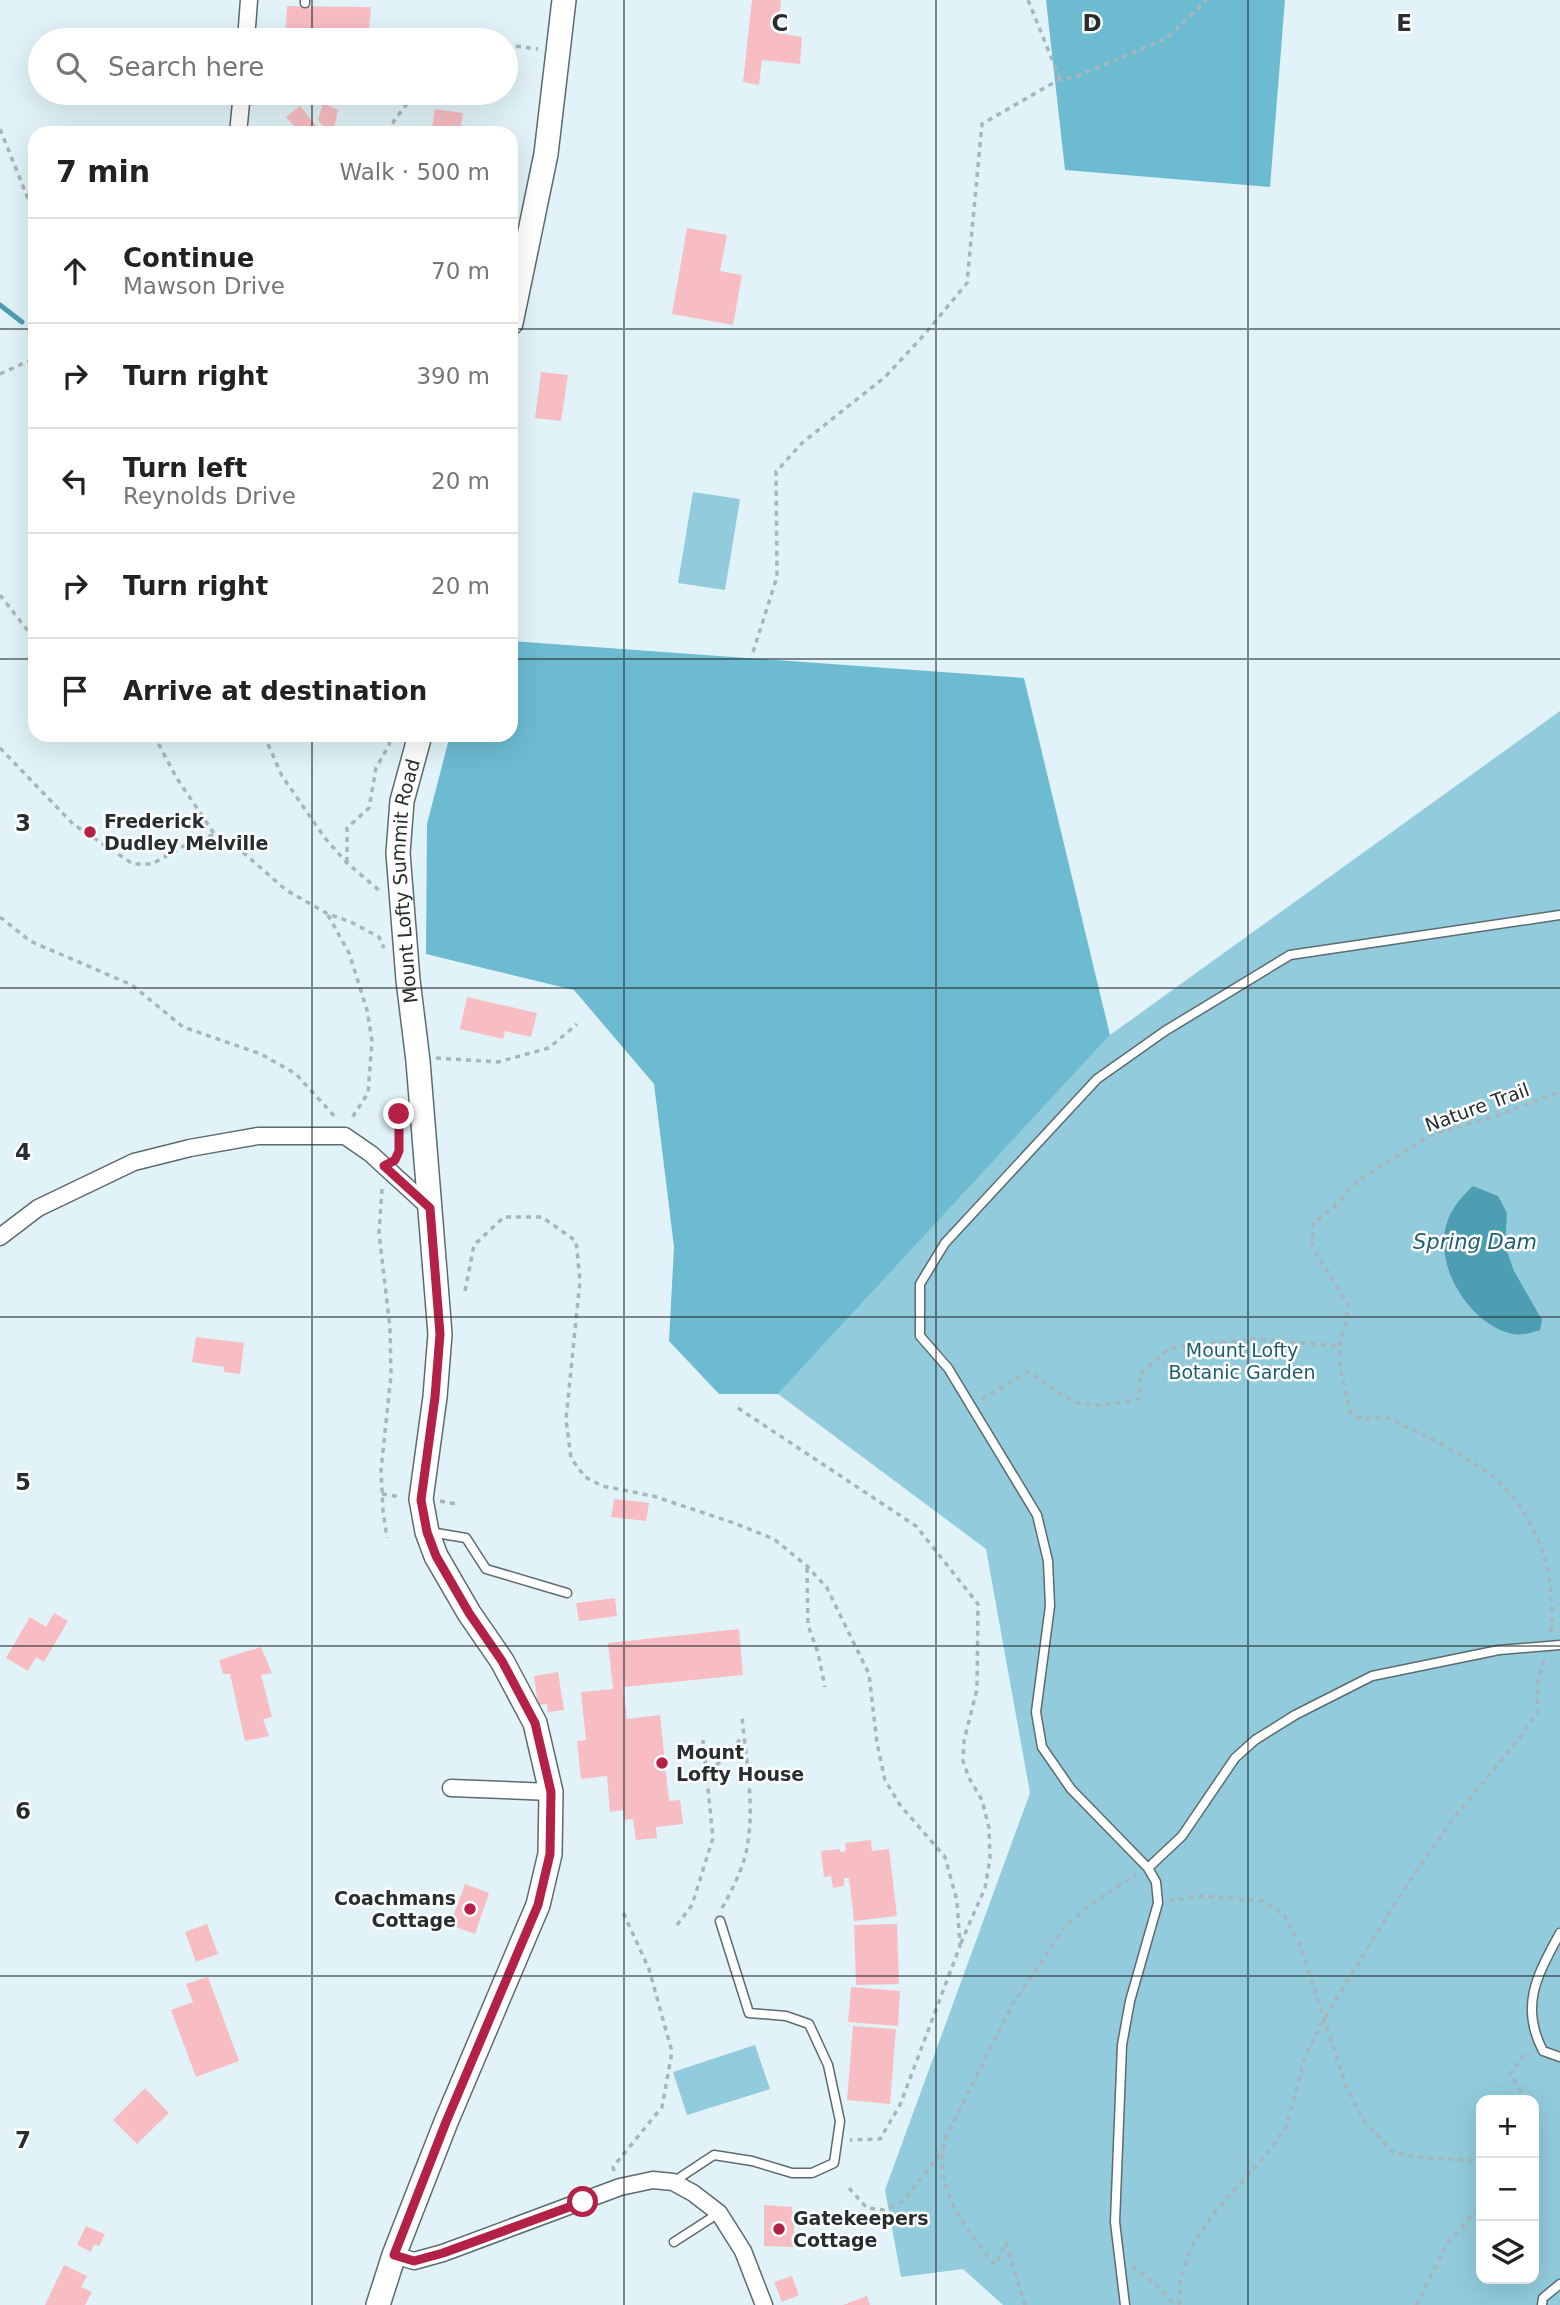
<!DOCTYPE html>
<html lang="en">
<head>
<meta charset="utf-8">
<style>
	:root { --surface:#fff; --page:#f6f6f6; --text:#222; --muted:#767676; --line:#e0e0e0 }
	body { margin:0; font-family:"DejaVu Sans",sans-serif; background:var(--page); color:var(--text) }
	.controls { position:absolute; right:21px; bottom:21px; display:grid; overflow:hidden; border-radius:14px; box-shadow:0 7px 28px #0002 }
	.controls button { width:63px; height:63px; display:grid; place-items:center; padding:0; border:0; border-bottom:2px solid var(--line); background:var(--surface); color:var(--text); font:35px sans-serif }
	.stop { position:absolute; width:21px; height:21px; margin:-16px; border:5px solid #b32147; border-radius:50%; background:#fff }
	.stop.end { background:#b32147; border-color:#fff; box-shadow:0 2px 7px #0008 }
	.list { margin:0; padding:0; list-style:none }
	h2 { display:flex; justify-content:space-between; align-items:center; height:91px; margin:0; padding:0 28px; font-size:30px }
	h2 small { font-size:23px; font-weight:400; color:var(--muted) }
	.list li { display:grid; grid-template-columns:46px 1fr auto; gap:21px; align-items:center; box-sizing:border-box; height:105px; padding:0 28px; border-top:2px solid var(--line) }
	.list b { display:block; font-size:26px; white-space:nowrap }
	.list p { margin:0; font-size:23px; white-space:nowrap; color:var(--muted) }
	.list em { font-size:23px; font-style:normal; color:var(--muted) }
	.icon { flex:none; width:38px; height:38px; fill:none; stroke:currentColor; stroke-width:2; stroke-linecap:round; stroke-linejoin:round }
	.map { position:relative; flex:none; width:1560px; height:2305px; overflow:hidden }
	.search { position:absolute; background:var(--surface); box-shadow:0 7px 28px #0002; left:28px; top:28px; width:490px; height:77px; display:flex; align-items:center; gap:18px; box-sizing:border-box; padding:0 24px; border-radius:38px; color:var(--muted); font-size:26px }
	.panel { position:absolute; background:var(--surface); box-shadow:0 7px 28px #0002; left:28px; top:126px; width:490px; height:616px; border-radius:21px }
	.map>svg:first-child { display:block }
</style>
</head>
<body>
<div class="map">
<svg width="1560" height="2305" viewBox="0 0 1560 2305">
	<rect width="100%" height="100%" fill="#e1f3f8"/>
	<path fill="#91cbdc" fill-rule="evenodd" d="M693,492L740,499L725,590L678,583Z
		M1560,711V2305H1003L963,2269L901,2277L885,2190L1030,1793L986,1549L778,1394L1110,1035ZM1481,2100H1534V2279H1481Z
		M755,2045L770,2089L687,2115L673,2072Z"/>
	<path fill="#6cbbd1" d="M1046,0H1285L1270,187L1065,170Z
		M511,641L1024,678L1110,1035L778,1394H719L669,1341L674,1247L654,1084L574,990L426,954L427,824L450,735H511Z"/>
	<path fill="#4e9eb3" d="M1473,1186L1498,1196L1507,1213L1505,1246L1514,1271L1542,1320L1540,1330C1530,1333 1519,1337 1509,1333C1469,1322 1435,1267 1446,1226C1450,1210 1461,1197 1473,1186Z"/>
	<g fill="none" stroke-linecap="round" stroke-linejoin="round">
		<path stroke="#4e9eb3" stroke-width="5" d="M0,305L22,322"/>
	</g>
	<path fill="#f7bdc2" d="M752,0H781L778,33L802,37L800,64L762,60L759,85L743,82Z
		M287,6L371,7L368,40H285Z
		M150,93H176L174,104L149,101Z
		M323,103L338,110L333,133H328L318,120Z
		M300,106L322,133H287L295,127L286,117Z
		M435,109L463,113L460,133H431Z
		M687,228L727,235L720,271L742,275L733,325L672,314Z
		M541,372L568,375L561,421L535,418Z
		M467,997L537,1013L531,1037L505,1031L503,1039L460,1029Z
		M196,1337L244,1343L240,1374L224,1372V1367L192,1362Z
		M614,1499L649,1503L646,1521L611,1517Z
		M615,1598L617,1616L579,1621L576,1603Z
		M54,1613L68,1621L44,1662L36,1657L28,1671L6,1658L30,1617L46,1627Z
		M739,1629L743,1675L623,1687L627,1719L660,1715L669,1801L680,1800L683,1824L656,1827L657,1838L636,1840L633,1819L624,1820L623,1810L610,1812L607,1776L581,1779L577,1741L586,1740L581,1692L613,1689L608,1643Z
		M261,1647L272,1673L261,1675L272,1717L263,1719L269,1736L245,1741L230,1674H223L219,1660Z
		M558,1672L564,1710L548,1712L547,1704L538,1705L534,1676Z
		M871,1840L872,1851L889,1849L897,1916L854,1921L849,1878H844V1886L833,1888L831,1876L824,1877L821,1851L840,1849V1852L846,1851L845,1843Z
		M465,1884L489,1893L475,1934L450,1925Z
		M207,1924L218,1954L196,1962L185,1932Z
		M897,1924L899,1984L856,1985L854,1925Z
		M208,1977L239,2061L196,2077L171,2010L193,2002L186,1984Z
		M851,1987L900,1991L898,2026L848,2022Z
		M853,2026L896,2029L890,2104L847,2100Z
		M145,2088L169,2113L137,2144L113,2120Z
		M764,2205L792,2207V2212H794V2247L764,2246Z
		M86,2226L105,2234L99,2246L94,2244L91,2252L77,2245Z
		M64,2265L87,2276L81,2287L92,2292L85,2305H45Z
		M792,2276L799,2295L782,2302L774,2282Z
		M867,2296L870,2305H843Z"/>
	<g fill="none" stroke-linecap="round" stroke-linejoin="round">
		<defs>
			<path id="service" d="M305,0V3
				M430,1532L466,1538L486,1569L567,1593
				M1148,1868L1182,1836L1235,1758L1255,1740L1295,1715L1372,1676L1499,1650L1560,1645
				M1560,1933C1538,1974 1519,2005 1543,2051L1560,2057
				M673,2182L714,2155L752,2161L792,2173H812L834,2163L840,2121L828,2065L809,2024L786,2016L749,2013L720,1921
				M674,2242L719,2213
				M1125,2305L1115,2222L1122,2045L1130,2001L1158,1903L1156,1882L1148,1868L1071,1789L1042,1747L1036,1712L1050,1606L1048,1561L1037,1515L948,1368L920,1336V1284L945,1243L1097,1079L1165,1031L1290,955L1560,915
				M1542,2305L1543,2298L1560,2284"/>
			<path id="minor" d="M246,40L249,0
				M238,133L242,93
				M0,1237L38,1208L134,1162L190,1148L258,1136H345L371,1154L430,1208
				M451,1788L551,1792
				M394,2255L414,2261L443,2253L620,2187L653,2180L673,2182L693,2193L719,2213L743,2251L764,2305"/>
			<g id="secondary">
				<path d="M511,323L546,154L564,0"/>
				<path id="s1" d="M378,2305L394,2255L446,2122L538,1905L550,1854L551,1792L535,1723L502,1661L469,1613L436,1556L427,1532L421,1499L435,1397L440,1334L418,1061L408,980L398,853L402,801L420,735"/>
			</g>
		</defs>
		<use href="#service" stroke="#5b6b6f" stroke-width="11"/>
		<use href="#minor" stroke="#5b6b6f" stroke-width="19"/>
		<use href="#secondary" stroke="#5b6b6f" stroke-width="26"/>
		<path stroke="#a7b6ba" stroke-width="3.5" stroke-dasharray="5 5" stroke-linecap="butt" d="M1028,0L1060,79
			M506,45L538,49
			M0,129L35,216
			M389,133L394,121L415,93
			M0,374L35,358
			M0,595L35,640
			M753,652L777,577L776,472L802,443L885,377L924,335L967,283L982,124L1060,79L1075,77L1167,38L1207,0
			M154,735L176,777L215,835
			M264,735L282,776L325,838L347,863L381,892
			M0,748L73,824L133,864H152L200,837L215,835L230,841L286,890L328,914L351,922L379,937L384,948
			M347,862V828L369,808L376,768L389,745L391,735
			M328,915L349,953L367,1010L372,1041L368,1093L350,1121
			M0,917L30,941L132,985L183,1027L261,1054L296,1074L337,1119
			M436,1058L498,1062L549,1048L577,1024
			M396,1157L399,1151V1102
			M382,1189L379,1233L390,1328L391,1375L381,1470L383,1511L387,1538
			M465,1291L474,1245L504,1217H542L576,1241L580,1281L566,1419L571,1458L585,1477L602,1486L653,1496L734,1523L774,1539L807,1566L827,1588L869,1674L877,1743L885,1780L900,1805L945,1857L957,1901L960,1946L900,2105L880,2139L850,2140
			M982,1399L1028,1372C1043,1380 1055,1391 1069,1399C1090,1411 1116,1403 1139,1399L1140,1374L1170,1348L1254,1339L1339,1346
			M738,1408L916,1526L978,1604L977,1689L964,1741L963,1761L969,1778L982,1800L989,1828L990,1858L985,1888L960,1945
			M382,1494L401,1497
			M440,1501L456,1504
			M807,1568L808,1625L818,1653L825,1687
			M1551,1632C1556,1578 1540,1523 1501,1484C1479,1462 1429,1437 1400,1424C1396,1422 1390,1418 1385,1418C1369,1414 1370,1425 1350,1413L1340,1367L1339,1346L1346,1323L1348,1304L1312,1246L1313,1223L1336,1205L1357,1181L1431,1135L1502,1114L1560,1091
			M707,1769L721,1762L743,1736
			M1169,1901L1200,1896L1263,1901L1285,1916L1300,1945L1346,2086L1365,2122L1394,2153L1430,2158L1481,2161
			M722,1908C732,1890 743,1869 747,1848C755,1806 746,1759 742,1717
			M677,1925L692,1905L713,1838L703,1740
			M1527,2100L1510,2074L1523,2056L1531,2054
			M1534,2110L1536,2114L1534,2144
			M614,2171L613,2167L662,2107L672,2052L649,1969L622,1910
			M849,2188L867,2208L884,2210L902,2202L941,2153
			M1132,2266L1160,2288L1175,2305
			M1025,2305L1006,2243L995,2265C965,2227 930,2187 947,2135L1012,2005L1066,1925L1095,1901L1136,1875
			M1179,2305L1180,2282L1191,2248L1213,2214L1265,2156L1286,2127L1305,2057L1325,2017L1408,1883L1456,1815L1522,1735L1537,1712L1538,1680L1544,1660
			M1416,2305L1448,2242L1481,2206"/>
		<use href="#service" stroke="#fff" stroke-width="8"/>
		<use href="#minor" stroke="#fff" stroke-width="16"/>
		<use href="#secondary" stroke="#fff" stroke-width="23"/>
	</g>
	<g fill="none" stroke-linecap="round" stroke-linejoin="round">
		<path stroke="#b32147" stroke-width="9" d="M399,1114V1151L395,1160L384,1166L430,1208L440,1334L435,1397L421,1500L427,1532L436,1556L469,1613L502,1661L535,1723L551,1792L550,1854L538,1905L446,2122L394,2255L414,2261L443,2253L583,2202"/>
	</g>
	<path fill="none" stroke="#272e30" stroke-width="2" stroke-opacity="0.55" d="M312,0V40M624,0V2305M936,0V2305M1248,0V2305M312,93V133M0,329H35M511,329H1560M0,659H35M511,659H1560M312,735V2305M0,988H1560M0,1317H1560M0,1646H1560M0,1976H1560"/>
	<g fill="#b32147" stroke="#fff" stroke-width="2.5">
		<circle cx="90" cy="832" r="7"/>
		<circle cx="662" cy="1763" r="7"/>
		<circle cx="470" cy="1909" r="7"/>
		<circle cx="779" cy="2229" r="7"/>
	</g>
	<g text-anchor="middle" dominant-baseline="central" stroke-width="5" stroke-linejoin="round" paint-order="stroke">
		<g font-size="19" font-weight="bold" fill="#272e30" stroke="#fff" text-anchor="start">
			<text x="104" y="821">Frederick<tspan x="104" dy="22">Dudley Melville</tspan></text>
			<text x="676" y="1752">Mount<tspan x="676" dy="22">Lofty House</tspan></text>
			<text x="456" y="1898" text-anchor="end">Coachmans<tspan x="456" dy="22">Cottage</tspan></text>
			<text x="793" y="2218">Gatekeepers<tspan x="793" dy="22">Cottage</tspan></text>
		</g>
		<g font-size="19" fill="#272e30" stroke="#fff">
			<text stroke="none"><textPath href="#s1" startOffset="1491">Mount Lofty Summit Road</textPath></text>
			<text transform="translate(1477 1107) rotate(-20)">Nature Trail</text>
		</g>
		<g font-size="19" fill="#1c5d6d" stroke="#fff">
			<text x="1242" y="1350">Mount Lofty<tspan x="1242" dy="22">Botanic Garden</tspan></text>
		</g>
		<g font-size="21" font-style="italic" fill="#1e5f6e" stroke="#fff">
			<text x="1475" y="1242">Spring Dam</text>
		</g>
	</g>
	<g font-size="23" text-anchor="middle" font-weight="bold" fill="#272e30" stroke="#fff" stroke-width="5" stroke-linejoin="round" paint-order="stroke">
		<text x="780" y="31">C</text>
		<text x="1092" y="31">D</text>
		<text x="1404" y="31">E</text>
		<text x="23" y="831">3</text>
		<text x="23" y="1160">4</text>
		<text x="23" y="1490">5</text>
		<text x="23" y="1819">6</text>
		<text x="23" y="2148">7</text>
	</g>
</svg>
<div class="controls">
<button>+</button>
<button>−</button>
<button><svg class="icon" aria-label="layers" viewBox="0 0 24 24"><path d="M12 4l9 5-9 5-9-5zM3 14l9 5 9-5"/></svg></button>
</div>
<div class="stop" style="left:583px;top:2202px"></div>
<div class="stop end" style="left:399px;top:1114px"></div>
<div class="search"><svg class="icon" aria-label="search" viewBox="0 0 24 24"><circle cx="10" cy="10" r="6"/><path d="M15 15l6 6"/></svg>Search here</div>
<section class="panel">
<h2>7 min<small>Walk · 500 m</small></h2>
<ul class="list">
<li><svg class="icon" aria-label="ahead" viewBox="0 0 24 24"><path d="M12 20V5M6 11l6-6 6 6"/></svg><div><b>Continue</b><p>Mawson Drive</p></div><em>70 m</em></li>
<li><svg class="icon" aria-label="right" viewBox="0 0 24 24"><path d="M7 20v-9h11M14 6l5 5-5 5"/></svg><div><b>Turn right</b></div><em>390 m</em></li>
<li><svg class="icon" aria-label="left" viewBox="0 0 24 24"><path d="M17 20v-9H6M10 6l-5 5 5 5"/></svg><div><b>Turn left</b><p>Reynolds Drive</p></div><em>20 m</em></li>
<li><svg class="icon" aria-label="right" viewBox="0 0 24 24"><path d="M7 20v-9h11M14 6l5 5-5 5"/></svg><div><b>Turn right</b></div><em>20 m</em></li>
<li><svg class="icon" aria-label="arrive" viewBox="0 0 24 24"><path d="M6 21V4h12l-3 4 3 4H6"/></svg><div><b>Arrive at destination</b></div></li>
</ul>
</section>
</div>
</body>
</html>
